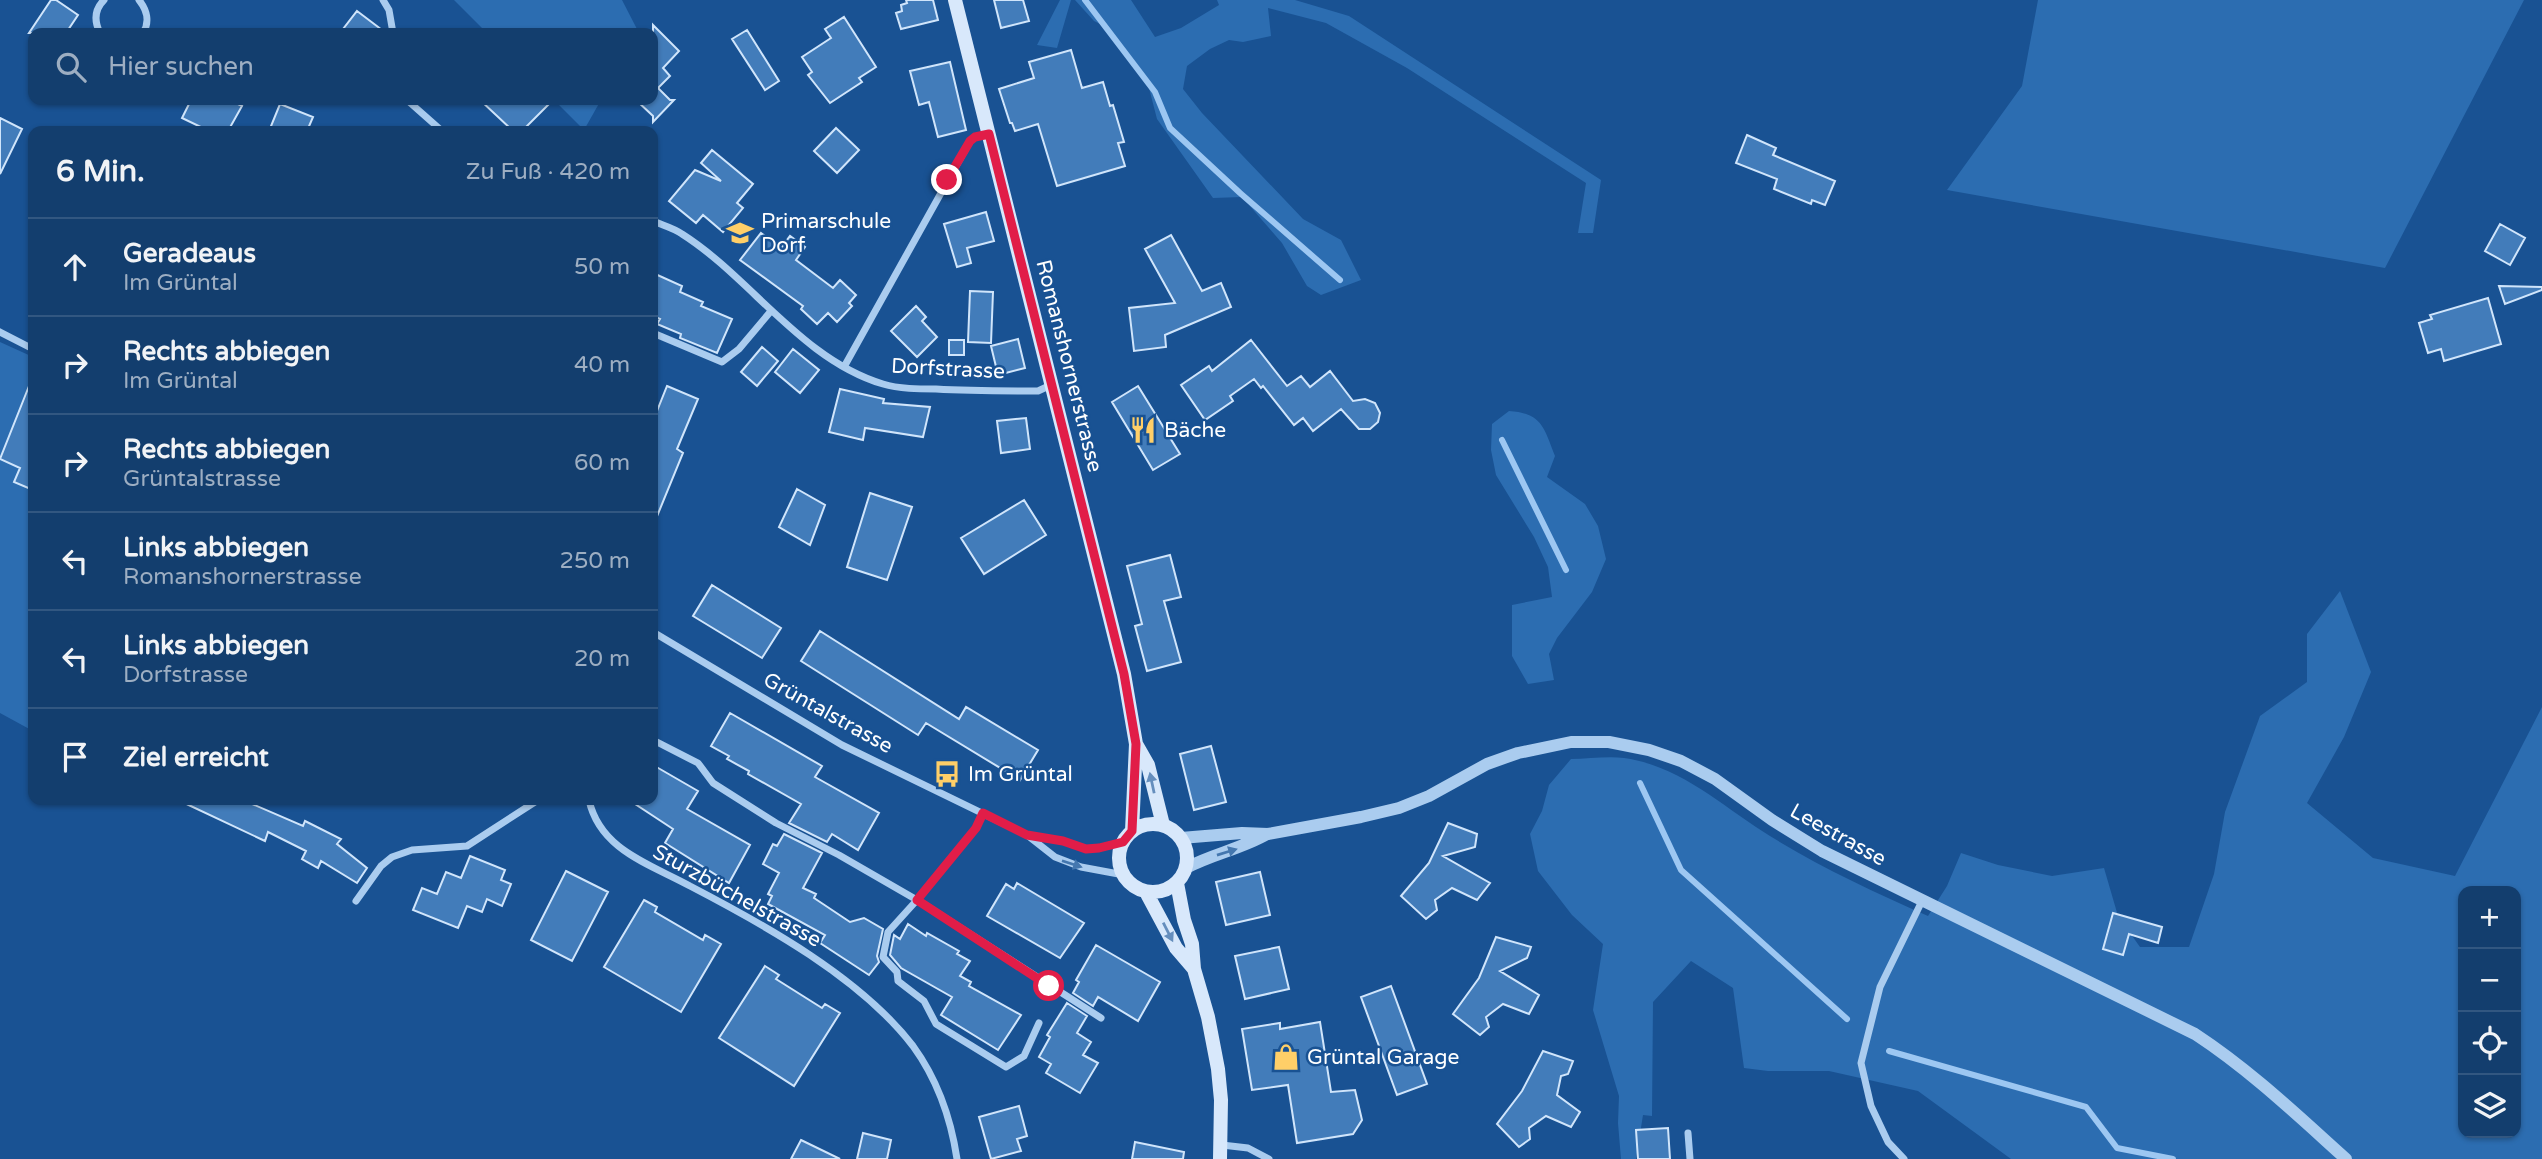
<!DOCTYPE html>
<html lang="de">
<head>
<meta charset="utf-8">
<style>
	:root { --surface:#133e6e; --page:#1c4573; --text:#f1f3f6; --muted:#9daec2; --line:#325781 }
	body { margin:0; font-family:"Varela Round",sans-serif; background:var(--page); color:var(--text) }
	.controls { position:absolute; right:21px; bottom:21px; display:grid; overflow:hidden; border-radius:14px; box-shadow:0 2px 5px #0004 }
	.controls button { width:63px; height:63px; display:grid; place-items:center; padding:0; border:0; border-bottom:2px solid var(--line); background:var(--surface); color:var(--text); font:35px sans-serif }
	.stop { position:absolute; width:21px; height:21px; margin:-16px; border:5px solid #e11d48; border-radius:50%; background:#fff }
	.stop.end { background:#e11d48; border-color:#fff; box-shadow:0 2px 7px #0008 }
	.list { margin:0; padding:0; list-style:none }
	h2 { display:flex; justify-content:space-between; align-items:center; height:91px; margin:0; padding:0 28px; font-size:30px }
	h2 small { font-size:23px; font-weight:400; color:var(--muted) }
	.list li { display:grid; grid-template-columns:46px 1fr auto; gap:21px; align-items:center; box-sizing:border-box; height:98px; padding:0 28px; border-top:2px solid var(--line) }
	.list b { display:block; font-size:26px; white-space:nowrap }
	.list p { margin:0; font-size:23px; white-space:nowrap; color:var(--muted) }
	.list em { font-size:23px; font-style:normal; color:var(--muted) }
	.icon { flex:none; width:38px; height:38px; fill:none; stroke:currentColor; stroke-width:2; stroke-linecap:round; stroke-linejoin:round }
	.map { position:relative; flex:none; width:2542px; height:1159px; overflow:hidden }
	.search { position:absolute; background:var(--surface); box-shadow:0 2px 5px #0004; left:28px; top:28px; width:630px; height:77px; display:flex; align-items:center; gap:18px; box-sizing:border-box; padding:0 24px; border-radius:14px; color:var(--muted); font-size:26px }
	.panel { position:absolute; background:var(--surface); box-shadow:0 2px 5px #0004; left:28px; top:126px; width:630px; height:679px; border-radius:14px }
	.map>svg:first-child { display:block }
</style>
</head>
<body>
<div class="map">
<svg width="2542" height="1159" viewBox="0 0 2542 1159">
	<rect width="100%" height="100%" fill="#195293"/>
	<path fill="#2c6db1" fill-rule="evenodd" d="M454,0H622L638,31L636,33H487Z
		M1060,0H1071L1057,48L1037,45Z
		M1075,0H1131L1155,37L1181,28L1219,5L1217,0H1295L1349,16L1601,180L1593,233H1578L1586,183L1407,68L1326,23L1268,8L1271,36L1243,42L1229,40L1210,49L1187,66L1183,89L1202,113L1303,219L1341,240L1361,280L1321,295L1307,286L1282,243L1242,197L1213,198L1157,119L1149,88L1127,52L1110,29L1094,21Z
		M2038,0H2524L2385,268L1947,190L2022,86Z
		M554,100H601L584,130Z
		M0,342L33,357V731L0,713Z
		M1509,411C1542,413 1544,428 1555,456L1547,477L1585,504L1598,526L1606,559L1592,592L1557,638L1549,654L1554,680L1528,684L1512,656V605L1552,597L1548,567L1534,537L1496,475L1491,450L1492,424Z
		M2340,591L2371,672L2344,737L2307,803L2373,858L2455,876L2542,707V1159H2011L1918,1091L1829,1071H1768L1744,1068L1733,988L1691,961L1653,1002L1652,1116L1643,1115L1636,1159H1621L1618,1123L1619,1096L1593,1010L1603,944L1572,915L1538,871L1530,834L1542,811L1549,785L1571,759C1588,759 1607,756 1624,758C1681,766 1723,807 1770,836C1820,867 1874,892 1928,916L1947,886L1961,853L1998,865L2052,876L2104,868L2118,916L2140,947H2189L2214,874L2225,812L2260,716L2307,682V634ZM2463,891H2516V1133H2463Z"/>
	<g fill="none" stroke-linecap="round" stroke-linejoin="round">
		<path stroke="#9dc7f2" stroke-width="6" d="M1085,0L1155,92L1170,128L1240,193L1340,280
			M1502,440L1566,570
			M1640,783L1681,870L1847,1019
			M1889,1051L2086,1107L2117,1148L2173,1159"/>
	</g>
	<path fill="#427cba" stroke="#d0e5fb" stroke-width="2" d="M51,0H56L78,15L66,33H29Z
		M906,0H933L938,20L901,29L896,13L902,11L901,5L907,3Z
		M994,0H1023L1029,21L1001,28Z
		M357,11L386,33H340Z
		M844,17L876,67L859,78L862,82L830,103L808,75L812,72L802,57L831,38L825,29Z
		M653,25L679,51L663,68L670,76L658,88L670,100H674L653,122V116L636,100H653Z
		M747,30L779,81L765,90L732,39Z
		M1071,50L1082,88L1103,82L1110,106L1113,105L1124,142L1118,143L1125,166L1057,186L1038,124L1015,131L1012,123H1010L999,89L1034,78L1029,62Z
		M950,62L966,130L938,137L929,102L919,105L910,71Z
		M191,100H230L242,106L228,131H209L182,118Z
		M480,100H553L522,131H513Z
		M280,104L313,117L307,131H269Z
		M0,118L22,129L0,174Z
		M836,128L859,150L837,173L814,151Z
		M1747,135L1776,148L1773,155L1835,181L1825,205L1812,200L1811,204L1774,189L1777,179L1736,163Z
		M712,150L753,184L737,203L743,208L723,232L703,215L696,223L669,201L695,170L721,181L701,163Z
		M986,212L994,241L967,248L971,263L957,267L944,224Z
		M2500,224L2525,238L2510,265L2485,251Z
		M761,233L781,248L790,236L805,247L796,260L833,288L840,280L856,295L849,303L852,306L837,322L828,313L817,324L801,309L803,306L740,260Z
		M1171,235L1202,291L1221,283L1231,307L1165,335L1166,347L1134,351L1129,308L1175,303L1145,249Z
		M653,273L682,286L680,292L703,302L701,306L732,319L717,353L680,338L681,334L657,324L660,319L653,316Z
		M2499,286L2542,287V290L2505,304Z
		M970,291L993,292L991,343L968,342Z
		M2488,298L2501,344L2444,361L2441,349L2428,353L2419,323L2432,319L2430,315Z
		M916,306L926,317L922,321L937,337L917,357L891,331Z
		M1018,339L1025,368L998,375L991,346Z
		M949,340H964V355H949Z
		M1251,340L1287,386L1301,376L1310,387L1330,371L1353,401L1365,399L1375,403L1380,413L1378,422L1370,429H1359L1341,409L1313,431L1303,418L1294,425L1263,386L1261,388L1254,379L1230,396L1233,401L1205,420L1181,385L1209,366L1212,371Z
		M762,347L778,361L757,386L741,372Z
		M793,349L819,370L800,393L775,372Z
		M33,376V490L14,482L20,468L0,459Z
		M667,386L698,399L677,449L683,453L653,526V421Z
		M1138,386L1180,454L1153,470L1112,402Z
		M840,389L884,399L883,403L930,407L923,437L865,428L863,440L829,432Z
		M1026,418L1030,449L1001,453L997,421Z
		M797,489L825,505L810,545L779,527Z
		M870,493L912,507L887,580L847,567Z
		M1024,500L1046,535L984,574L961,538Z
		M1170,555L1181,597L1164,601L1181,662L1147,671L1135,626L1142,624L1127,566Z
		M712,585L781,628L762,658L693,616Z
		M820,631L959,719L966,707L1038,750L1020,780L926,723L918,735L801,661Z
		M730,713L822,766L815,777L879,813L858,850L832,834L827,842L789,823L801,804L748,774L749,771L727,759L729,756L711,746Z
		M1211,746L1226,802L1194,810L1180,754Z
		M653,765L698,791L687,809L750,845L729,883L665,843L673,829L629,800H653Z
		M178,800H243L303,826L305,821L341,839L337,844L367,868L357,883L321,861L318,868L302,859L306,851L268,832L265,841Z
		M1448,823L1477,834L1475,847L1443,856L1490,883L1477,900L1452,888L1435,900L1437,910L1426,919L1401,896L1429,863Z
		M784,834L822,853L803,888L816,894L814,898L850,922L864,918L883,929L877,956L879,962L869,975L820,943L825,935L768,904L772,896L768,894L779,873L763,864L773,844L777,846Z
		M470,856L505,870L501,880L511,884L502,906L487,899L482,912L467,906L458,928L413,910L422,888L437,894L446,872L461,878Z
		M566,871L608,892L572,961L531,940Z
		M1260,872L1270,915L1226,925L1216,882Z
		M1017,883L1084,923L1060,958L987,916L1006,884L1014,889Z
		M644,900L657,907L655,912L703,940L705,935L721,944L681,1012L604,967Z
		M2113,913L2162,927L2158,943L2129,934L2123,955L2103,949Z
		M908,924L926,936L927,933L959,951L957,954L970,961L960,976L971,982L969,986L1021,1015L998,1050L941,1015L952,997L901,968L890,955L894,935L900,939Z
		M1496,937L1531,947L1527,958L1500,971L1539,995L1529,1014L1503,1004L1486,1017L1489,1027L1480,1035L1453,1014L1479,978Z
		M1096,945L1160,982L1138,1021L1098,997L1093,1006L1073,993L1079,982L1076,980Z
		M1279,947L1289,989L1245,999L1235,956Z
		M765,966L779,975L776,979L822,1008L825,1004L840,1013L794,1086L719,1038Z
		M1391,986L1427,1084L1397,1095L1361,997Z
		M1067,1003L1087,1016L1077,1033L1091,1042L1083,1055L1098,1063L1080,1093L1046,1073L1051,1064L1039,1057L1050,1037L1047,1035Z
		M1320,1022L1331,1092L1355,1090L1362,1120L1353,1134L1297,1143L1288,1085L1252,1090L1242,1029L1280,1023V1029Z
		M1543,1051L1573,1061L1568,1074L1561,1076L1557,1095L1580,1112L1571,1127L1546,1116L1529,1128L1530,1139L1519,1147L1497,1124L1522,1091Z
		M1019,1106L1027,1136L1017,1139L1021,1151L991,1159L979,1117Z
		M1668,1128L1670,1159H1638L1636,1130Z
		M863,1133L891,1140L887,1159H857Z
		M801,1140L840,1159H791Z
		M1135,1142L1184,1152L1183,1159H1132Z"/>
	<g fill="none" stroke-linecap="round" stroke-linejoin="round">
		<path stroke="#aaccef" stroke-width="7" d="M139,0C147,10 150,22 143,33
			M383,0L389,10L393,33
			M100,33C94,21 94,10 104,0
			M407,100L442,131
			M653,221C662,225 674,228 682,234C750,277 802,360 883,384C899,389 919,389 936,389C970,391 1004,391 1038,391L1051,385
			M0,332L33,349
			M653,333L722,362L739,349L771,311
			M844,367L970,141L975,137L989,134
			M653,632L842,745L1027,835L1055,857L1081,867L1124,875
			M653,740L698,763L713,783L776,823L839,855L917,900L888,932L883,957L897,972L898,981L924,1001L936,1024L1006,1067L1024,1056L1039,1023
			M589,800C600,850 650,864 690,886C765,925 861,978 913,1046C937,1079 951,1119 957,1159
			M983,813L976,828L917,900L1101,1018
			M1028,835L1063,841L1086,849L1099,848L1123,842
			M356,901L381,866L392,857L412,850L467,846L538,800
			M1688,1133L1690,1159
			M1222,1145L1248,1148L1269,1159
			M1904,1159L1888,1142L1871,1106L1861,1063L1880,987L1922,901"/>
		<path stroke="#aaccef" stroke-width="12" d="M1181,838L1242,833L1268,834L1361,817L1399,808L1429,796L1487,764L1518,753L1571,742H1609L1649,750L1681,761L1715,779L1772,820L1822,851L2195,1034C2250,1070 2297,1115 2346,1159
			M1186,868C1212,854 1241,849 1267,834"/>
		<path stroke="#d8e8fb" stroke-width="14" d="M955,0L1124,674L1136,744L1132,831
			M1136,744L1148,765L1163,825
			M1119 858a34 34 0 1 1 68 0a34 34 0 1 1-68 0Z
			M1177,883L1184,920L1192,944L1194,969L1208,1017L1218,1069L1221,1100L1220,1159
			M1146,892L1176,948L1194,969"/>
	</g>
	<defs><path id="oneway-solid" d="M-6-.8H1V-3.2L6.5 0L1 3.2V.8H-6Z" transform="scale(1.75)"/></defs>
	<g fill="#658ebd">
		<use href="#oneway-solid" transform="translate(1152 783) rotate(-102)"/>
		<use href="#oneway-solid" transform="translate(1168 932) rotate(63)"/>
	</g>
	<g fill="#4477af">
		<use href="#oneway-solid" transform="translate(1227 852) rotate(-17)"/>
		<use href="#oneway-solid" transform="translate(1072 864) rotate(18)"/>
	</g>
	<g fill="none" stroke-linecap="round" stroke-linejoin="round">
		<path stroke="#e11d48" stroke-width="9" d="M947,180L970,141L975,137L989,134L1124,674L1136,744L1132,831L1123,842L1099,848L1086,849L1063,841L1027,835L983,813L976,828L917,900L1049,986"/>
	</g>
	<defs>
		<symbol id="school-bare" viewBox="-9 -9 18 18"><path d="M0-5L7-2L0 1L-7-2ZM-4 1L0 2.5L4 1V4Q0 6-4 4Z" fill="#ffcf68" stroke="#195293" stroke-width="2.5" paint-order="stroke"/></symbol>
		<symbol id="restaurant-bare" viewBox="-9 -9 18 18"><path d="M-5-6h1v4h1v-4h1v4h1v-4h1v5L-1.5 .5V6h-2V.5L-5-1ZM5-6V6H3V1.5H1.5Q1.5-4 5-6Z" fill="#ffcf68" stroke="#195293" stroke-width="2.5" paint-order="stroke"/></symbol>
		<symbol id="bus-bare" viewBox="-9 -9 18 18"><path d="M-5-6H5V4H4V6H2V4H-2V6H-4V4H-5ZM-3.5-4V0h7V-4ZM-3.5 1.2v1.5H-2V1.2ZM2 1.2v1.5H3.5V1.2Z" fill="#ffcf68" stroke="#195293" stroke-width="2.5" paint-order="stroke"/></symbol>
		<symbol id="shop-bare" viewBox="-9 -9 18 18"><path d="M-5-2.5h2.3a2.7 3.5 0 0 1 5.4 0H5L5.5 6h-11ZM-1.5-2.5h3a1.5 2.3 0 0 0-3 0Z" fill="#ffcf68" stroke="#195293" stroke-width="2.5" paint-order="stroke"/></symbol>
	</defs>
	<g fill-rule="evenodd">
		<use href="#school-bare" x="721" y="214" width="38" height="38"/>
		<use href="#restaurant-bare" x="1124" y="411" width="38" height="38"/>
		<use href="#bus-bare" x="928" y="755" width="38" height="38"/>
		<use href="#shop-bare" x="1267" y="1038" width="38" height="38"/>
	</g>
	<g text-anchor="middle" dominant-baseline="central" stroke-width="5" stroke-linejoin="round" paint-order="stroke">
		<g font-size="21" fill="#fff" stroke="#195293" text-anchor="start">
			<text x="761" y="221">Primarschule<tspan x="761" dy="24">Dorf</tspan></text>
			<text x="1164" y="430">Bäche</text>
			<text x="968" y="774">Im Grüntal</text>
			<text x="1307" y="1057">Grüntal Garage</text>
		</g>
		<g font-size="21" fill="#fff" stroke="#195293">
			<text transform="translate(1069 366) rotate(76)">Romanshornerstrasse</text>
			<text transform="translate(948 369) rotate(3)">Dorfstrasse</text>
			<text transform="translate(828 713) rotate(29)">Grüntalstrasse</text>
			<text transform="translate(1838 835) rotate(29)">Leestrasse</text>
			<text transform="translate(737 896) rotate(29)">Sturzbüchelstrasse</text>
		</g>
	</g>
</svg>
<div class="controls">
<button>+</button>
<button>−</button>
<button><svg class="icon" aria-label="locate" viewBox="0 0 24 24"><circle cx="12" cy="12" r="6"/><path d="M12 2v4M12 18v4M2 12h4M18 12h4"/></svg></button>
<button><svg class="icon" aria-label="layers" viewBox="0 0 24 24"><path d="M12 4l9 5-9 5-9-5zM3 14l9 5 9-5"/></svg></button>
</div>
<div class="stop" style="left:1049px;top:986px"></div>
<div class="stop end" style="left:947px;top:180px"></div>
<div class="search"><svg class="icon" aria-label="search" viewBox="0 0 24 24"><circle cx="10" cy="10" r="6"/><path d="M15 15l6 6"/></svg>Hier suchen</div>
<section class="panel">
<h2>6 Min.<small>Zu Fuß · 420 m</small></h2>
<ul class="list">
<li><svg class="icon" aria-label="ahead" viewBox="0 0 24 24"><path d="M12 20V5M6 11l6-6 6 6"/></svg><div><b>Geradeaus</b><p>Im Grüntal</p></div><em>50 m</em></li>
<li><svg class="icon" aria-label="right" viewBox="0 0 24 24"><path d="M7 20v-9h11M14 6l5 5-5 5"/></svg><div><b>Rechts abbiegen</b><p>Im Grüntal</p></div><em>40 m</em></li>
<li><svg class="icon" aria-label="right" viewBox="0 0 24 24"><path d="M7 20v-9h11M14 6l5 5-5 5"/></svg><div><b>Rechts abbiegen</b><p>Grüntalstrasse</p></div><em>60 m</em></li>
<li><svg class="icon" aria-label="left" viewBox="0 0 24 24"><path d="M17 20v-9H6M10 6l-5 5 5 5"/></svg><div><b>Links abbiegen</b><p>Romanshornerstrasse</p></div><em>250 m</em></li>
<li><svg class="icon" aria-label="left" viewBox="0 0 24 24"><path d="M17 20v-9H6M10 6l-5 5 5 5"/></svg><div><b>Links abbiegen</b><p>Dorfstrasse</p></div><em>20 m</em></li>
<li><svg class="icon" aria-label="arrive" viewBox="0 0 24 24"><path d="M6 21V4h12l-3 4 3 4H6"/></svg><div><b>Ziel erreicht</b></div></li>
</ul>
</section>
</div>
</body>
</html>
